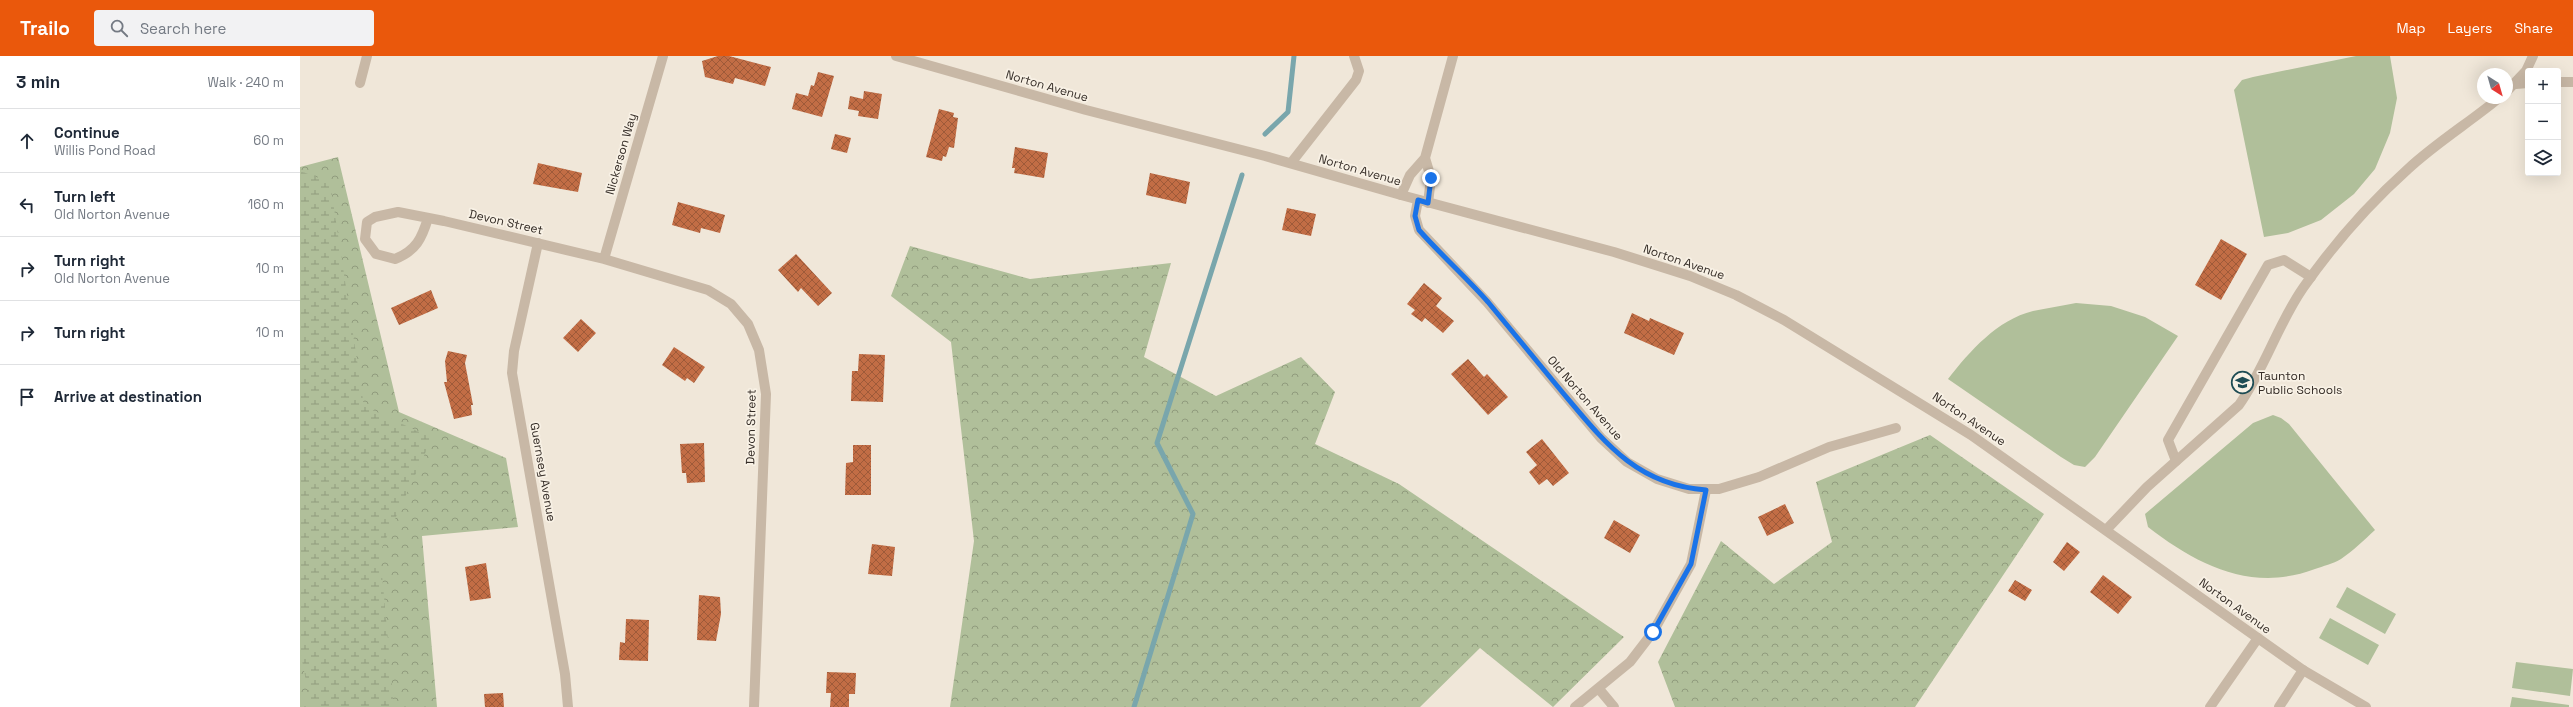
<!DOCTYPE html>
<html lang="en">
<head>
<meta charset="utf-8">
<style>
	:root { --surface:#fff; --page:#f2f2f3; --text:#1f2937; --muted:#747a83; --line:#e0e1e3; --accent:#ea580c }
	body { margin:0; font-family:"Space Grotesk",sans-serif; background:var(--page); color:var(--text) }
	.controls { position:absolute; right:12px; top:12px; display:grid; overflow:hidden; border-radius:4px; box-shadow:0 4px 16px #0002 }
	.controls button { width:36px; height:36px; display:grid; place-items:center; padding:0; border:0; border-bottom:1px solid var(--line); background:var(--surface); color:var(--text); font:20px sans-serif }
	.compass { position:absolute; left:2177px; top:12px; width:36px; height:36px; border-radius:50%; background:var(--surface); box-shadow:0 4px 16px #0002; rotate:143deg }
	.stop { position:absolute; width:12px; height:12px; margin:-9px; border:3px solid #1a73e8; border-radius:50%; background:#fff }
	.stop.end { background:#1a73e8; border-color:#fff; box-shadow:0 1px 4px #0008 }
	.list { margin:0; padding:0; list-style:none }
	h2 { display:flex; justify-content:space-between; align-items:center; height:52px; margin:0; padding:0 16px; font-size:17px }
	h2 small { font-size:13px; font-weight:400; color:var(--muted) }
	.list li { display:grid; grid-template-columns:26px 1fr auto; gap:12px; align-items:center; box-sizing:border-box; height:64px; padding:0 16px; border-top:1px solid var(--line) }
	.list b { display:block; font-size:15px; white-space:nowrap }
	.list p { margin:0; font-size:13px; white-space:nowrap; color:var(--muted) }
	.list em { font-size:13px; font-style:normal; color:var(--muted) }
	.icon { flex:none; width:22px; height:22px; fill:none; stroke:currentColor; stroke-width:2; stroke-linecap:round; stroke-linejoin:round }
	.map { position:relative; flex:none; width:2273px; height:651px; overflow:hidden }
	header { display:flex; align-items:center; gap:24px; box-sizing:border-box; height:56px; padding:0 20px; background:var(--accent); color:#fff }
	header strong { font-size:19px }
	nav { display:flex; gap:22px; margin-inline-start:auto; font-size:14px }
	.search { width:280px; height:36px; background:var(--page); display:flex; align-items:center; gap:10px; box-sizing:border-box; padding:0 14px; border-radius:4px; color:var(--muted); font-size:15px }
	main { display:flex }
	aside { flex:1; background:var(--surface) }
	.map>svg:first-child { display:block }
</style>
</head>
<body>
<header>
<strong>Trailo</strong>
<div class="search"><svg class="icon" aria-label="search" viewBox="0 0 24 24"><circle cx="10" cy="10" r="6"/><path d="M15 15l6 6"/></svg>Search here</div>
<nav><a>Map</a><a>Layers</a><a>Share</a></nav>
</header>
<main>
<aside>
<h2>3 min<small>Walk · 240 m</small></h2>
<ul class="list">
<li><svg class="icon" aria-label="ahead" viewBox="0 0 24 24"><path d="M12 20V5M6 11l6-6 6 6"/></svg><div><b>Continue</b><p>Willis Pond Road</p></div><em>60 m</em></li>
<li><svg class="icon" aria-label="left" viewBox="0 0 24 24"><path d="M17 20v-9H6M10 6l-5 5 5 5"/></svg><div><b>Turn left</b><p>Old Norton Avenue</p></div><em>160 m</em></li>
<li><svg class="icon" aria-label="right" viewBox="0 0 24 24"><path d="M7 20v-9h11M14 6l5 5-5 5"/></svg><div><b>Turn right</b><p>Old Norton Avenue</p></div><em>10 m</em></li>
<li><svg class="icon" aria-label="right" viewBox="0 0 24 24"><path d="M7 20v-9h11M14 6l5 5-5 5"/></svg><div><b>Turn right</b></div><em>10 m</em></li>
<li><svg class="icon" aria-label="arrive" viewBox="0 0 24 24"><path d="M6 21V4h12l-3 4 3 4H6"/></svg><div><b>Arrive at destination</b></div></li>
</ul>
</aside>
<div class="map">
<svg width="2273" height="651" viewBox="0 0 2273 651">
	<defs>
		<pattern id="forest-crowns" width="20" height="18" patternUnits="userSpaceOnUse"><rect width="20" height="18" fill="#b0bf9a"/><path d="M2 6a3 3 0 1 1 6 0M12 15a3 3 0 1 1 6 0" fill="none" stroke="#909b7d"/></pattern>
		<pattern id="wetland-marsh" width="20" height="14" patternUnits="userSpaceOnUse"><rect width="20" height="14" fill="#b0bf9a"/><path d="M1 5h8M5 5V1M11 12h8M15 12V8" fill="none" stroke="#909b7d"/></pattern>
		<pattern id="building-cross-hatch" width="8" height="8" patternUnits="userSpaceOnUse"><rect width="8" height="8" fill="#c26d45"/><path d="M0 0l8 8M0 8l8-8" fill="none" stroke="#9e5a39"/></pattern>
	</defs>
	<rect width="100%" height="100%" fill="#f0e7d9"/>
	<path fill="#b0bf9a" d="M2056,0H2090L2097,42L2090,77L2075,113L2054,138L2021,164L1988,177L1964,181L1934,34L1942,24L1953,21Z
		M1776,247L1811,250L1845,261L1878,280L1795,401L1785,411L1774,409L1761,401L1648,323C1670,295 1697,264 1733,255C1747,252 1762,250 1776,247Z
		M1973,359L1981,362L1989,368L2075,474C2064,484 2053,495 2041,503C2033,508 2023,510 2015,513C1952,537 1897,509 1848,471L1845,458L1953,367Z
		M2047,531L2096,558L2085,578L2036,551Z
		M2030,562L2079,589L2068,609L2019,582Z
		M2216,606L2273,613L2270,640L2212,632Z
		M2212,641L2269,649V651H2210Z"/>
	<path fill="url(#forest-crowns)" d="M38,101L99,356L206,402L218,471L122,480L137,651H0V111Z
		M610,190L730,223L871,207L844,301L916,340L1001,301L1035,336L1015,388L1099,428L1324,581L1253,651L1180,592L1120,651H650L674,485L651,286L591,240Z
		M1630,379L1744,458L1615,651H1375L1358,606L1421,485L1474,528L1532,486L1516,426Z"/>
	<path fill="url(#wetland-marsh)" d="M0,115L30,126L64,350L132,382L80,496L94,651H11L0,594Z"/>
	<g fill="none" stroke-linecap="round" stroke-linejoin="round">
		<path stroke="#79a6ac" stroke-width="5" d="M965,78L988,56L994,0
			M834,651L893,458L857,387L942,119"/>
	</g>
	<path fill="url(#building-cross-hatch)" d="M418,0H429L471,11L465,30L435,22L433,28L405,21L402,5Z
		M518,16L534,20L522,61L492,53L496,37L508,40L511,29L514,30Z
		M564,35L582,38L578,63L558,60L559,55L548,53L550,40L563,43Z
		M639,53L654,57L653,61L658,62L654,92L649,91L646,101L643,100L642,105L626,101Z
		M535,78L551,82L547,97L531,93Z
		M715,91L748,97L744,122L714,117L715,112H712Z
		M238,107L282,117L278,136L233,128Z
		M850,117L890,126L886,148L846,139Z
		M378,146L425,159L420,177L401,172L400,177L372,169Z
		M987,152L1016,158L1011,180L982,174Z
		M1921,183L1947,198L1921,244L1895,229Z
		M496,198L532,237L518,250L501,232L498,236L478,214Z
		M1124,227L1142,242L1136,250L1154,265L1143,277L1125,262L1122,266L1111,258L1115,254L1107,248Z
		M131,234L138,252L99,269L91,252Z
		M1332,257L1349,265L1350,262L1384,277L1374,299L1324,277Z
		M281,263L296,277L278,296L263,282Z
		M374,291L405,311L394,327L387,322L385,325L362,309Z
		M148,295L167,299L165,307L173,349H171L172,359L154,363L144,326H147L145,305Z
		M559,298L585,299L583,346L551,345L552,315H558Z
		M1168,303L1184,321L1187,318L1208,341L1188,359L1151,318Z
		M1242,383L1269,417L1253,430L1247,423L1239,429L1229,416L1237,409L1226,396Z
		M404,387L405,426L387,427L386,417H382L380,388Z
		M553,389H571V439H545L546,407L553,406Z
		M1485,448L1494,467L1467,480L1458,461Z
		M1314,464L1340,479L1330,497L1304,482Z
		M1767,486L1780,496L1764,515L1753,506Z
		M572,488L595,491L592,520L568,518Z
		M186,507L191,542L170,545L165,511Z
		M1803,519L1832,541L1818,558L1790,536Z
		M1715,524L1732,534L1725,545L1708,535Z
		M399,539L420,541L421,558L416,585L397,584Z
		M326,563L349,564L348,605L319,604L320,586L325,587Z
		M527,616L556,617L555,638H549V651H530L531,637H526Z
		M203,637L204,651H185L184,638Z"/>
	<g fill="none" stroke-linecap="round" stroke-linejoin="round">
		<path stroke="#c8b8a6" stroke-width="10" d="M2258,26H2273
			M60,27L67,0
			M2216,28L2228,27
			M1125,102L1153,0
			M1101,139L1110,119L1125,102L1131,122L1128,147
			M1876,405L1868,384L1968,209L1984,204L2011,221
			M1910,651L1958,582
			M1979,651L2003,614"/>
		<path stroke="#c8b8a6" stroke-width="10" d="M596,0L786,54L965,100L1101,139L1314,196L1390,220L1436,239L1484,264L1671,379L2003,614L2066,651
			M2207,35L2226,15L2233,0
			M991,107L1056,24L1059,15L1054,0
			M1118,144L1115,160L1119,174L1187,246L1301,382L1327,406L1357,423L1389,433H1419L1459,421L1529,391L1596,372
			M128,162C122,182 116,195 95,203L76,198L65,183L67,166L75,161L98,156L144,165L304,203L408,234L431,248L448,268L459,294L466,338L454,651
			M238,187L214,295L212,317L265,618L268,651
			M304,203L363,0
			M1806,474L1847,431L1939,349C1965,312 1978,268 2003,232C2033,189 2069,148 2108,113C2136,87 2170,66 2199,42
			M1299,633L1314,651
			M1275,651L1330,606L1353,576L1391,508L1406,434"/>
	</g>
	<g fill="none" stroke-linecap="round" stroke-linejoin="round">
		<path stroke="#1a73e8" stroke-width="5" d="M1131,122L1128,147L1118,144L1115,160L1119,174C1141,199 1166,221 1188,246C1213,276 1238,307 1263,337C1305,387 1337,429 1406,434L1391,508L1353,576"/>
	</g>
	<defs>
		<symbol id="school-ring" viewBox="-11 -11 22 22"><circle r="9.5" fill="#f8f1e5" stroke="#1e4c54" stroke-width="1.5"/><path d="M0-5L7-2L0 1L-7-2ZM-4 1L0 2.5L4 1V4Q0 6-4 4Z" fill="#1e4c54"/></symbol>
	</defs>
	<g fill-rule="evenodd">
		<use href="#school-ring" x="1930" y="314" width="25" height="25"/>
	</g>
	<g text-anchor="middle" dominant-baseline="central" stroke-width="3.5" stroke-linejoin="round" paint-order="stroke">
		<g font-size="12" fill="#342c26" stroke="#f8f1e5">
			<text transform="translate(747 30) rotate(16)">Norton Avenue</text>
			<text transform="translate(321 98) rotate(-74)">Nickerson Way</text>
			<text transform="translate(1060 114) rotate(16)">Norton Avenue</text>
			<text transform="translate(206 166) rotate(13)">Devon Street</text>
			<text transform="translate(1384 206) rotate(19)">Norton Avenue</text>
			<text transform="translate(1285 342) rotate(49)">Old Norton Avenue</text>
			<text transform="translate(1669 363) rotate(34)">Norton Avenue</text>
			<text transform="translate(451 371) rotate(-89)">Devon Street</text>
			<text transform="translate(243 416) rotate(80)">Guernsey Avenue</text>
			<text transform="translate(1935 550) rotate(36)">Norton Avenue</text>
		</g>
		<g font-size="12" fill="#342c26" stroke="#f8f1e5" text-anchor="start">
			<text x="1958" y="320">Taunton<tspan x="1958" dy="14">Public Schools</tspan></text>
		</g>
	</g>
</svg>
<div class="controls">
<button>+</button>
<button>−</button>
<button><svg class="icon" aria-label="layers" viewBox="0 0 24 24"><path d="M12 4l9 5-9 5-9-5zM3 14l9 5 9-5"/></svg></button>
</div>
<svg class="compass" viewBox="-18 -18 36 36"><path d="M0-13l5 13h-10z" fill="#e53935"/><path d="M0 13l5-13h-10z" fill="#747a83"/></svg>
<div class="stop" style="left:1353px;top:576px"></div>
<div class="stop end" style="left:1131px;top:122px"></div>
</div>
</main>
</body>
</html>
